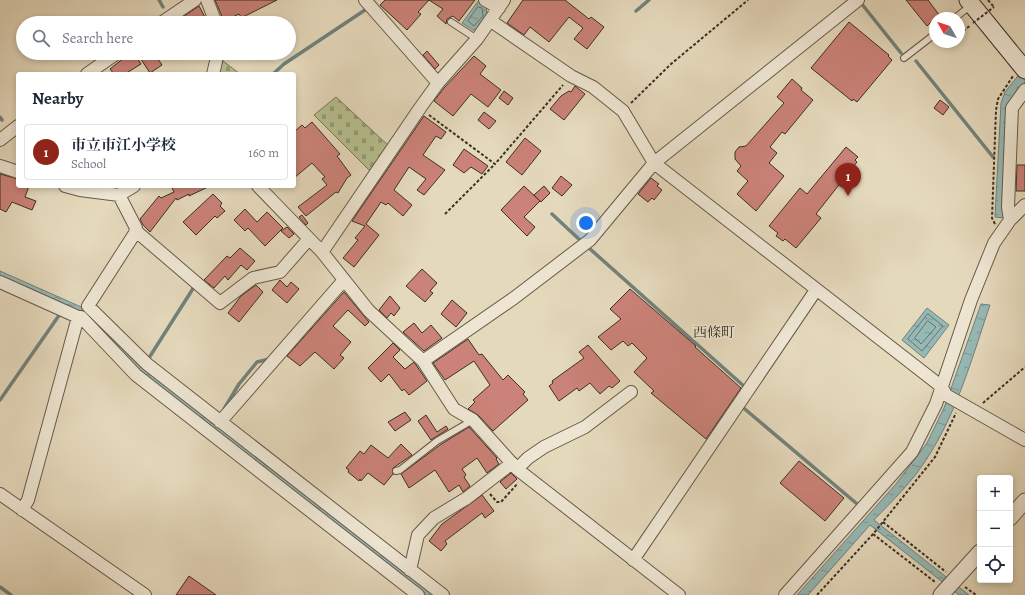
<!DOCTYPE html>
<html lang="en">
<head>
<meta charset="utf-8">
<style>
	:root { --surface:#fff; --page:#f6f6f7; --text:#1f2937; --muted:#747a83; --line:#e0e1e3; --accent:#8f2418 }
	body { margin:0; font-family:Alegreya,"Noto Serif JP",serif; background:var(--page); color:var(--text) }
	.controls { position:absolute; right:12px; bottom:12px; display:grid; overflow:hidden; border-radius:4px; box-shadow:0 2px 6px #0003 }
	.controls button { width:36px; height:36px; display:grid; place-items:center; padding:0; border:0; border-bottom:1px solid var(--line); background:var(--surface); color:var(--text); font:20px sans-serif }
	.compass { position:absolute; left:929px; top:12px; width:36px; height:36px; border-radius:50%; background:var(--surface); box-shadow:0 2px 6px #0003; rotate:309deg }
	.you { position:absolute; left:586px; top:223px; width:14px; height:14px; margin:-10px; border:3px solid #fff; border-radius:50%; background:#1a73e8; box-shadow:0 0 0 6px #1a73e833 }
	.badge { display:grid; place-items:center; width:26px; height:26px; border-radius:50%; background:var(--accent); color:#fff; font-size:13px; font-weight:700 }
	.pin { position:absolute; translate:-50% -33px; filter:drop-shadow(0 1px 2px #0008) }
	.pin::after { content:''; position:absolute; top:21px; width:14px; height:12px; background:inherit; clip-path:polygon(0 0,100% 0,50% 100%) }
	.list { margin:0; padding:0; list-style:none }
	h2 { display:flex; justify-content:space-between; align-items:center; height:52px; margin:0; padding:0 16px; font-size:17px }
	h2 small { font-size:13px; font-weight:400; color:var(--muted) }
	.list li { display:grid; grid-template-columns:26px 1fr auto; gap:12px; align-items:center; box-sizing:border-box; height:56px; margin:0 8px 8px; padding:0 8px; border:1px solid var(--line); border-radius:4px }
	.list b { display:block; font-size:15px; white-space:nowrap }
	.list p { margin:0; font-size:13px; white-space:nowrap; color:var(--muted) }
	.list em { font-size:13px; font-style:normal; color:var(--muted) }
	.icon { flex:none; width:22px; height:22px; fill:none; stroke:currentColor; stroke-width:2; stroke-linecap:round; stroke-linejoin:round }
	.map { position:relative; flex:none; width:1025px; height:595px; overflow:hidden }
	.search { position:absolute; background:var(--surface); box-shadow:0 2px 6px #0003; left:16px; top:16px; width:280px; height:44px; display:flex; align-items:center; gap:10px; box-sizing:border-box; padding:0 14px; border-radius:22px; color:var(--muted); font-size:15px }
	.panel { position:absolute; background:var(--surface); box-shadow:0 2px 6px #0003; left:16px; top:72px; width:280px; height:116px; border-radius:4px }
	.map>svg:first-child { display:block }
</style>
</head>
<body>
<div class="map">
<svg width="1025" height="595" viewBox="0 0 1025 595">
	<defs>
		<pattern id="cemetery-stones" width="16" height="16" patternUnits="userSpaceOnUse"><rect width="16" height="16" fill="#b6bf8f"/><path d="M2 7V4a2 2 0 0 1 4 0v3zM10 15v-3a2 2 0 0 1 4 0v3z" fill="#959c75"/></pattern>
		<pattern id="water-ripples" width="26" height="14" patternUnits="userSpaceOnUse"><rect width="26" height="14" fill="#96b9b6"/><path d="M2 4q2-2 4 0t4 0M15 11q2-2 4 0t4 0" fill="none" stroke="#7c9794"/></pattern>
	</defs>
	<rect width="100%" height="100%" fill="#e5d9bc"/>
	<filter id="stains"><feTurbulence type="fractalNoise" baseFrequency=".005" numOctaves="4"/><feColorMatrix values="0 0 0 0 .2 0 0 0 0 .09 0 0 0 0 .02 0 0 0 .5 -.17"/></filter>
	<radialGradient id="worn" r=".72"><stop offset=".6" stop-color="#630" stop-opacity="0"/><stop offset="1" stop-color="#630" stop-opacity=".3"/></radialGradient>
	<path fill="url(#cemetery-stones)" stroke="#78785a" d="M223,61L240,74H218Z
		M336,97L390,147L371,172L314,115Z"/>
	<path fill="url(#water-ripples)" stroke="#72827c" d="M479,0L486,4L487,17L478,29L473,30L462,23Z
		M1025,67V82L1013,98L1004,218L995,217L1001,103L1005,92Z
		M0,271L88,310L437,595H423L127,363L86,316L0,276Z
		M981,304L990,305C972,358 957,413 926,460C912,482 892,501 874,520L969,595H959L870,525L808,595H797L896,484L927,443L944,408Z
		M927,308L949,325L924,358L902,340Z"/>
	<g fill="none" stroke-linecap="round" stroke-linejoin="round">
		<path stroke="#68746d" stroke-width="1" d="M478,7L482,8L483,16L474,26L468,21Z
			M928,314L943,326L922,351L908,339Z
			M928,321L936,327L921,344L915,338Z"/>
		<path stroke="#72827c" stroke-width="3.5" d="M159,0L163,7
			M861,3L901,53
			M636,11L649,0
			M916,61L993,157
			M273,74L284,64L365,10
			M0,117L2,120
			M552,214L582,242
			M589,248L746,388
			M147,361L194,287
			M0,400L60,314
			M740,405L856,503
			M224,409L239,384L257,362L269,359
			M0,587L11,595"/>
	</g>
	<path fill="#cb8278" stroke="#3b3024" d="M215,0H277L245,16L241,17L239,14L224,21Z
		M385,0H475L459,21L453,16L447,19L446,24L437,16L443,9L429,0L418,12L421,14L407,30L380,5Z
		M523,0H565L589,19L591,17L604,27L587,49L574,39L583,28L569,17L549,42L530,27L524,35L507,23Z
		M906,0H928L940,16L935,18L927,26Z
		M199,6L206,19L200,23H174Z
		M849,22L889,55L888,56L892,60L857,102L853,99L852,101L811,68Z
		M427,51L439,65L435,69L423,55Z
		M130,53H134L141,64L125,74H114L110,69Z
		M137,53H154L162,65L150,73Z
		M474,56L486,66L480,74L501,90L488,107L471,94L453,116L434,101L444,88Z
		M792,79L802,88L801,90L813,100L785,134L782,132L770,147L777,153L769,163L784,176L756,211L737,194L748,181L737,171L741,166L735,159V152L739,147L746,146L784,103L777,97Z
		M575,86L585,94L564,120L550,109L561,96L569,91L571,92Z
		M504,91L513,98L508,105L499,98Z
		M940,100L949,107L943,115L934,108Z
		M484,112L496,121L489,129L478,120Z
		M424,116L446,132L441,139L436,136L423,155L445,170L424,195L417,190L426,179L409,167L394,190L412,205L403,216L388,203L386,205L381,202L366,224L379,235L354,267L343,258L358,240L355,238L365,226L352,221Z
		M312,122L340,154L337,156L351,175L347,178L338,193L336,192L306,216L298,207L327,185L322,179L325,177L312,163L294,178V132L302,125L305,128Z
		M525,138L541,151L522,175L506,162Z
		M846,147L858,157L855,160L857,162L816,214L821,218L796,248L785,239L783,241L776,236L778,233L769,226L800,188L807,194Z
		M464,149L488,166L482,174L471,167L464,173L453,165Z
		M1017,165H1025V191H1016Z
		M0,174L18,179V186H29L25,197L36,201L32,210L12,202L6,212L0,209Z
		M561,176L572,185L562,196L552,188Z
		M651,178L659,184L657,186L662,190L654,200L652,198L648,202L638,194Z
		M171,186H210L189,196V194L177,200L176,198L150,232L143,225L140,219L159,196L161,198L174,192Z
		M524,186L540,201L524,217L535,227L527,236L501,210Z
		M544,186L550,193L541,202L534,195Z
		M213,194L222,203L220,206L225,211L217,218L215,216L196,235L183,222Z
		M245,209L257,222L267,212L283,228L265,246L248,228L245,231L234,220Z
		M302,215L308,223L306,225L299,217Z
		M287,227L294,234L289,238L281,231Z
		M240,248L255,261L247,270L241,265L228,280L225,276L214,288L204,280L227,256L230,258Z
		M422,269L437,283L430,291L433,293L425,302L406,286Z
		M280,280L287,287L291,282L299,289L287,303L272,290Z
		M256,285L263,292L239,322L228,313L241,296Z
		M630,289L696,346L695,347L741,388L706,439L651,393L654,391L634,372L647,358L632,343L628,346L623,341L611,350L598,337L621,319L610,309Z
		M344,292L369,322L365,326L348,310L333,326L351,342L340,355L344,358L334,369L315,352L300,366L287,356Z
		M390,296L400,308L394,316L391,313L387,318L379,310Z
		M452,300L467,313L456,327L441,314Z
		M414,323L422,333L431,325L442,338L424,351L403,332Z
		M468,339L479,355L482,354L503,380L508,375L525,392L523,394L528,400L493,431L478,415L468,409L475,402L473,400L490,385L474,361L445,380L433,363Z
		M393,343L400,350L393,357L405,369L414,362L427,381L409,395L404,389L402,391L389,374L381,382L368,368Z
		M588,345L620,381L612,388L609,386L600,394L590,383L579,391L577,388L559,401L549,386L553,383L552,381L584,358L579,352Z
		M405,412L411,420L395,431L388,422Z
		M426,415L437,432L446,426L448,429L431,440L418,421Z
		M469,427L497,458L496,459L499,464L487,473L477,458L462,469L466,475L464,477L470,486L463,492L459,485L449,492L435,470L409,488L401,474L440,445Z
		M401,444L412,455L393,468V474L384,485L368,473L361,481L360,479L359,481L348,472L349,470L346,468L360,451L364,454L371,445L388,458Z
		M799,461L844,498L825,521L780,483Z
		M511,473L517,479L506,489L500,482Z
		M482,495L494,511L485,518L482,513L445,541L447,544L441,551L429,541L442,524Z
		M189,576L216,595H176Z"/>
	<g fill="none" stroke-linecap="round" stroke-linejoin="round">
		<defs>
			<path id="service" d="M955,18L970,6
				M451,22L477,39
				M904,58L935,34
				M396,471L400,470L437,441L473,420"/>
			<path id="minor" d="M207,0L216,23
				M365,0L438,83
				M485,0L499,8
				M491,21L571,76L593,87L623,111L654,163L942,387L946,395L1025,440
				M161,23L195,0
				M87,74L117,53
				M213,74L218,53
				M0,140L18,126
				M0,166L18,172
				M65,186L80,190L119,195L134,186
				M258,186L322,252L369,311L423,361L454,409L473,420L517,469L679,595
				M119,195L136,228L135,233L88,306L147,364L443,595
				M1010,220L1008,207L1012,108L1025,90
				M136,231L220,303L253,278L280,272L308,240
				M322,252L420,108L438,83L477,39L504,0
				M0,282L78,317L28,500L22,510
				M78,317H81L136,375L418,595
				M423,361L514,298L590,240L654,163L858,0
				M220,422L344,280
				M517,469L528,458L544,447L585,427L631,392
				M0,494L145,595
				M633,560L816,290
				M410,570L418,535L434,518L467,498L512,463
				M785,595L912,452L936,404L971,300L994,243L1010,220L1025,205"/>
			<path id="tertiary" d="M1010,518L1025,501
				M941,595L980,552"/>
			<path id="secondary" d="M968,0L1025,70"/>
		</defs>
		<use href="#service" stroke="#665a4a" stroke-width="8"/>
		<use href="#minor" stroke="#665a4a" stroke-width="14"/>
		<use href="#tertiary" stroke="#665a4a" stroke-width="17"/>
		<use href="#secondary" stroke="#3b3024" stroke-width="19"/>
		<path stroke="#3b3024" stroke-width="2" stroke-dasharray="3 2" stroke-linecap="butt" d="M988,0L994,7
			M959,34L971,25
			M631,103L671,64L748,0
			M429,115L495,164L563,85
			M445,214L495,164
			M995,224L992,218L996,110L998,99L1013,76
			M983,403L1025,367
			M490,494L497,502H501L518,483
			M883,522L946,572
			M873,534L935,582
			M965,587L976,595
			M817,595L874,533L935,457L956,413"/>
		<use href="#service" stroke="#eee6d3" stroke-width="6"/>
		<use href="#minor" stroke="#eee6d3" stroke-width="12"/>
		<use href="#tertiary" stroke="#eee6d3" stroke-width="15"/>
		<use href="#secondary" stroke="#eee6d3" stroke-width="17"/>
		<path stroke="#3b3024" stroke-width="2" stroke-dasharray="3 2" stroke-linecap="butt" d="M973,23L994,7"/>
	</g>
	<g text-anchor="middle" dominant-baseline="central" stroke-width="3" stroke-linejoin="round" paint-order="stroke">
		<g font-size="14" fill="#3b3024" stroke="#eee6d3">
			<text x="714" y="332">西條町</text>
		</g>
	</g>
	<rect width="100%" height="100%" filter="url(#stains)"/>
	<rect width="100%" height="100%" fill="url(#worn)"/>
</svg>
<div class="controls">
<button>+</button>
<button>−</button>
<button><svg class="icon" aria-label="locate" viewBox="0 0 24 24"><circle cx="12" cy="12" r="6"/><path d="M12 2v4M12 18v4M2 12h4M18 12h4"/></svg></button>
</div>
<svg class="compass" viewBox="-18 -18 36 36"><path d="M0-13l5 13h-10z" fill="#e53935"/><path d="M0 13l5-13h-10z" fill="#747a83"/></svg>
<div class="you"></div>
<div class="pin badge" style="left:848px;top:196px">1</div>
<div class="search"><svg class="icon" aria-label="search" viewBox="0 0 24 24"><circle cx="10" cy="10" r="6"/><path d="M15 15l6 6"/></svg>Search here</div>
<section class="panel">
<h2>Nearby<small></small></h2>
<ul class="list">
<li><span class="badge">1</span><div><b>市立市江小学校</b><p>School</p></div><em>160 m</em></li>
</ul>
</section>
</div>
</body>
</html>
